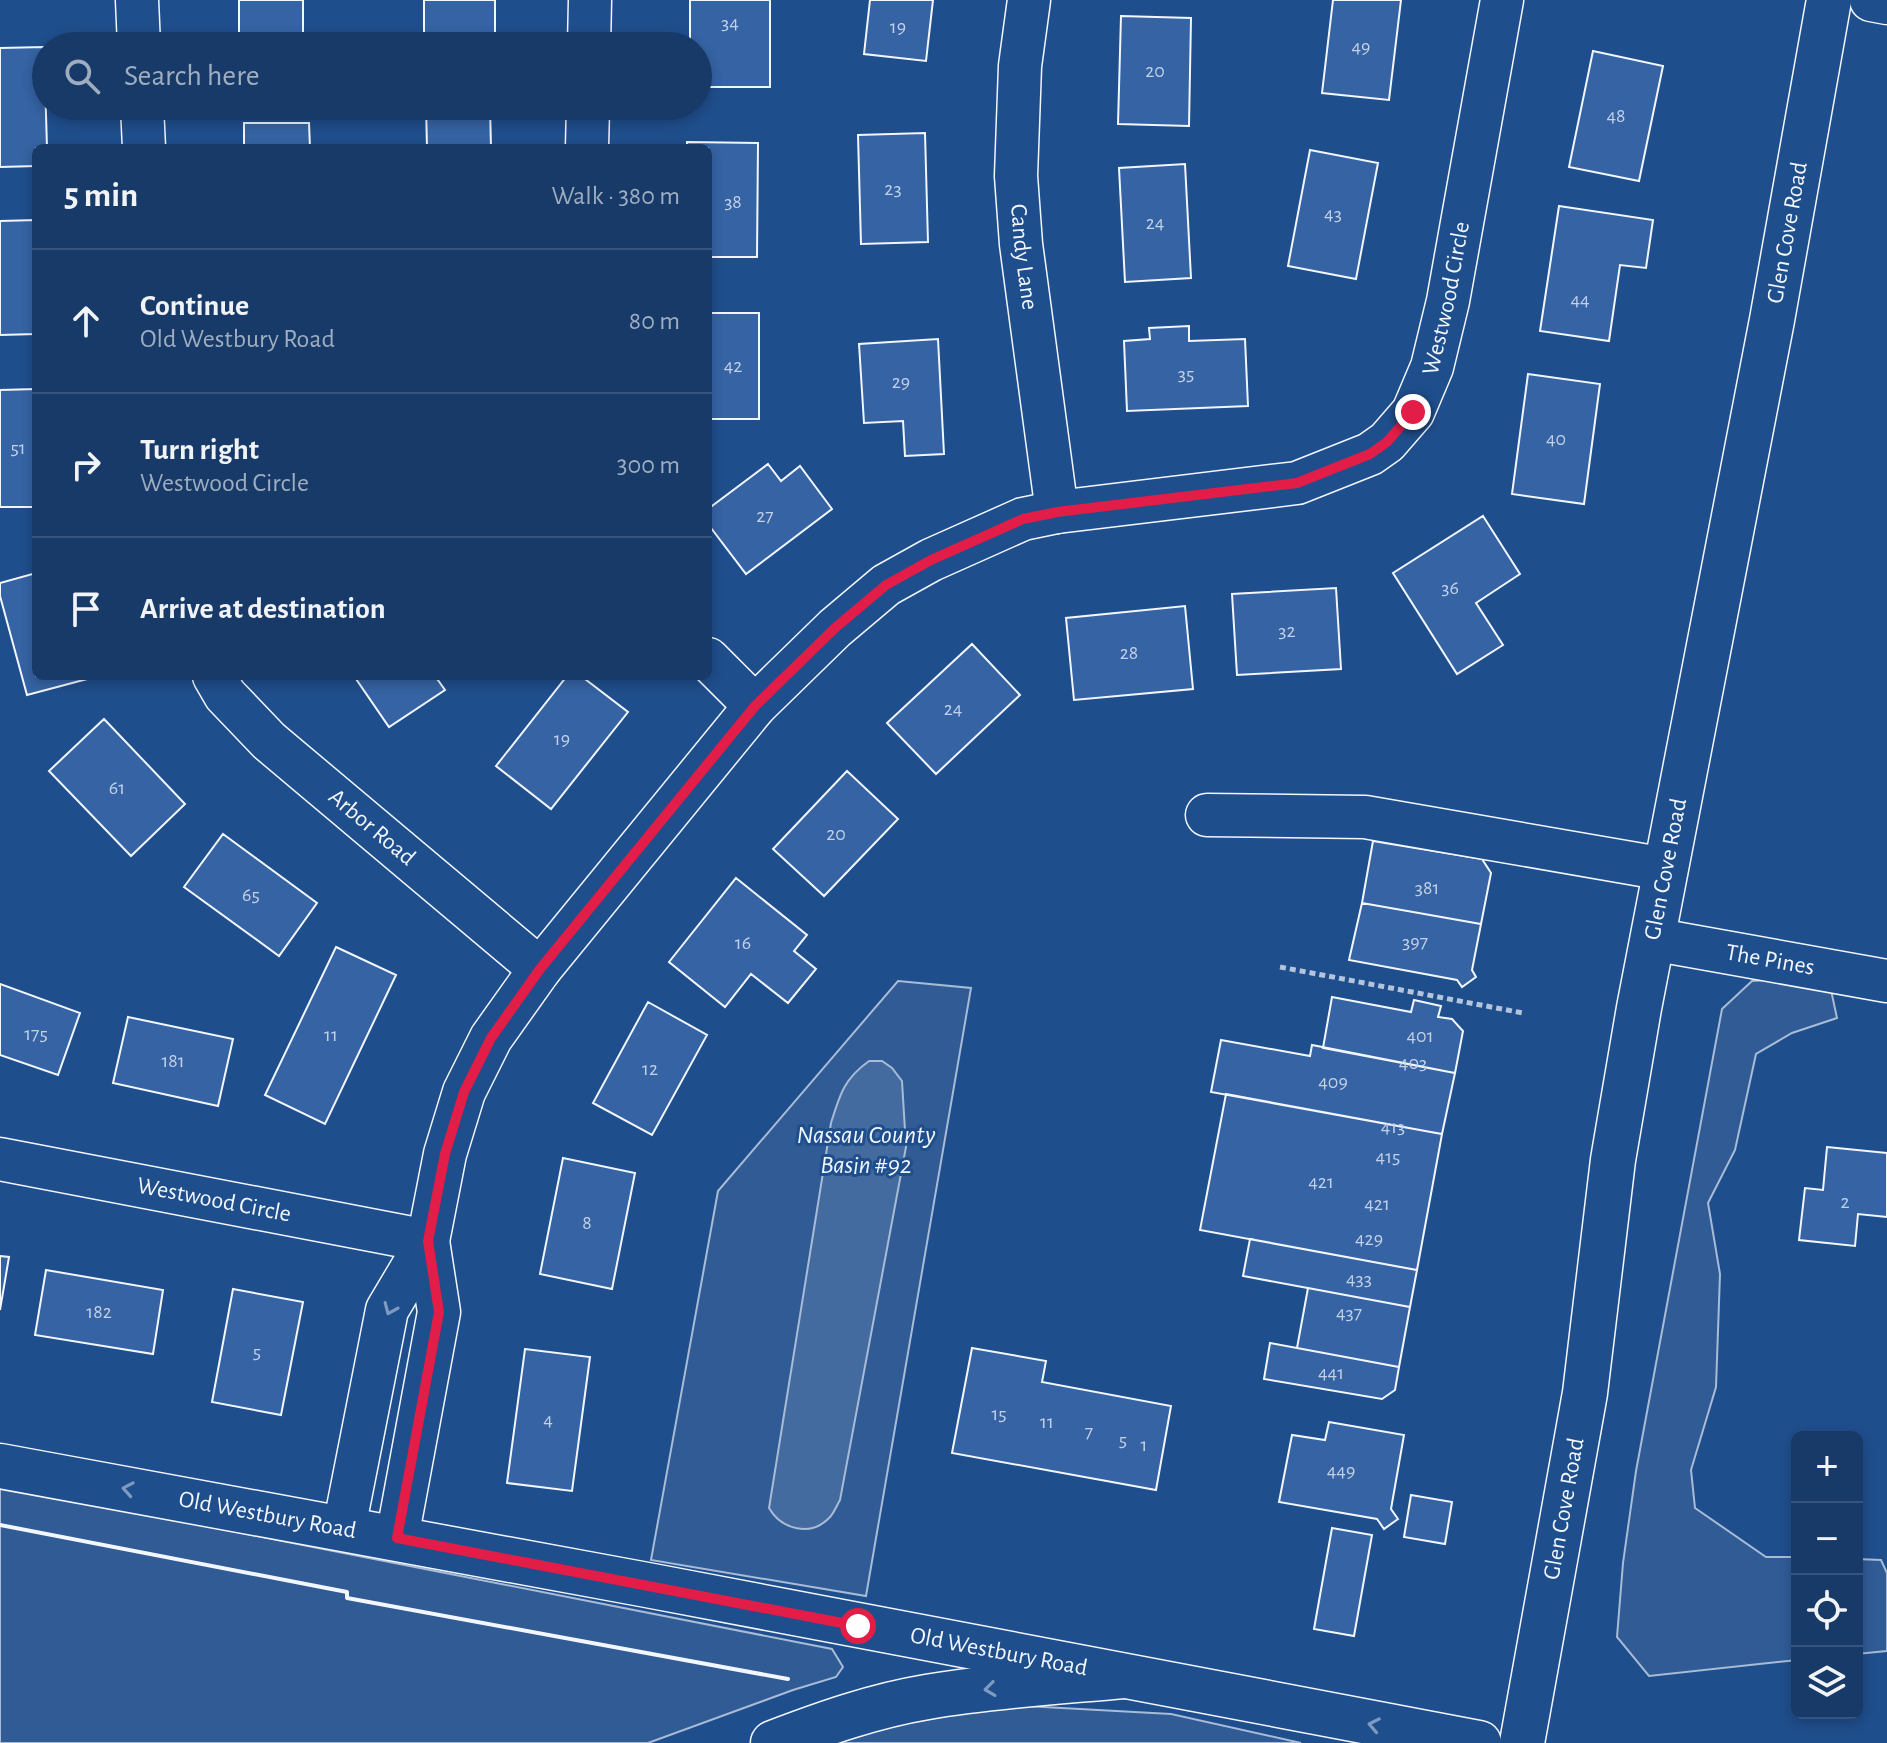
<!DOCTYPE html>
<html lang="en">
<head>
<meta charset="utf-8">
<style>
	:root { --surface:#173a69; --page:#20416f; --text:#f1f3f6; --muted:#9eadc0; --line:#36547d }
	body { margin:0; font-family:"Alegreya Sans",sans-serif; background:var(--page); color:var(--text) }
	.controls { position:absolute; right:24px; bottom:24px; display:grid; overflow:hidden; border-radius:12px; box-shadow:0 4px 12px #0003 }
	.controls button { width:72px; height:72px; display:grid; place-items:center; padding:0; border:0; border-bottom:2px solid var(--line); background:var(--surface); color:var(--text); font:40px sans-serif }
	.stop { position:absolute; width:24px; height:24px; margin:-18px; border:6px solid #e11d48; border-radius:50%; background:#fff }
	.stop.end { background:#e11d48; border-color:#fff; box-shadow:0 2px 8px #0008 }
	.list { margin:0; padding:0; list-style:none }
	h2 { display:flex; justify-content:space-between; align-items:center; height:104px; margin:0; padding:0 32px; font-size:34px }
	h2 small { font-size:26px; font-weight:400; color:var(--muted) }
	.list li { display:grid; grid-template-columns:52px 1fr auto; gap:24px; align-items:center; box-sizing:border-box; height:144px; padding:0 32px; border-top:2px solid var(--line) }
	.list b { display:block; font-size:30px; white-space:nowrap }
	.list p { margin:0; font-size:26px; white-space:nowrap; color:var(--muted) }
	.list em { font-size:26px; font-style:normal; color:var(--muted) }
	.icon { flex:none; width:44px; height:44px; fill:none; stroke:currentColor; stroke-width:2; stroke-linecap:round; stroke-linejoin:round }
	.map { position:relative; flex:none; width:1887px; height:1743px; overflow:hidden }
	.search { position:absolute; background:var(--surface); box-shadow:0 4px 12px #0003; left:32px; top:32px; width:680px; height:88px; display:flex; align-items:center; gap:20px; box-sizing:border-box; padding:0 28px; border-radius:44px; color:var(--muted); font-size:30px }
	.panel { position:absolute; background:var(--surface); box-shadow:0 4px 12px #0003; left:32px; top:144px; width:680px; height:536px; border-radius:12px }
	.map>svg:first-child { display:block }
</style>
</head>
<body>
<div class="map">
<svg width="1887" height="1743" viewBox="0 0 1887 1743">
	<rect width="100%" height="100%" fill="#1f4e8c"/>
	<path fill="#305b95" stroke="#a8bbd7" stroke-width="2" d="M1779,979L1831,990L1837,1018L1792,1033L1756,1054L1735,1150L1708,1203L1720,1274L1716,1387L1691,1470L1695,1508L1766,1557H1797V1660L1649,1676L1617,1637L1623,1563L1636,1471L1722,1009L1752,981Z
		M898,981L971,988L866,1596L651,1560L718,1191Z
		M0,1488L191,1523L832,1649L843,1667L836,1677L793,1690L648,1743H0Z
		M1857,1559L1881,1560L1887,1573V1651L1857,1654Z
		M1009,1705L1171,1714L1301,1743H828L850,1733Z"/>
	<path fill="#446ba0" stroke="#a8bbd7" stroke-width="2" d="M869,1061H882L892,1068L902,1081L906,1147L840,1500C837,1505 834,1513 830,1517C811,1538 781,1529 769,1508L831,1123C840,1094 844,1079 869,1061Z"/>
	<path fill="#3563a3" stroke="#f2f6ff" stroke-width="2" d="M239,0H303V46H239Z
		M424,0H495V35H424Z
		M690,0H770V87H698V46H690Z
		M870,0H933L926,61L864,54Z
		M1333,0H1401L1389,100L1322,93Z
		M1121,16L1191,18L1189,126L1118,124Z
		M44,47L47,148H36V166L0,167V48Z
		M1593,51L1663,66L1639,181L1569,167Z
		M426,106H490L491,148H427Z
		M244,123H309L310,148H244Z
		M925,133L928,242L861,244L858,135Z
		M687,142L758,143L757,257H708V148H687Z
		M1310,150L1378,163L1356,279L1288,266Z
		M1185,164L1191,278L1125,282L1119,168Z
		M1559,206L1653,220L1646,268L1620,265L1609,341L1540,331Z
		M36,220V334L0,335V221Z
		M708,313H759V419H708Z
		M1189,326V341L1245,339L1248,406L1127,411L1124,341L1150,339L1149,328Z
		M938,339L944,454L905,456L903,421L864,423L859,344Z
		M1528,374L1600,384L1584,504L1512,494Z
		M36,389V507H0V390Z
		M768,464L781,481L800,466L832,509L746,574L708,524V509Z
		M1483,516L1520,574L1476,603L1503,645L1457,674L1393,573Z
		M36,573V676L91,678L27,695L0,596V583Z
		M1336,588L1341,669L1237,675L1232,594Z
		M1185,606L1193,689L1074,700L1066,618Z
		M972,644L1020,695L936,774L887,723Z
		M354,676H435L445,690L389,727Z
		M567,676H581L628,712L551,809L496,766Z
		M104,719L185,804L131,856L49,771Z
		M847,771L898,819L824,896L773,849Z
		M223,834L317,903L279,956L184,887Z
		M1373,841L1482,859L1491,873L1481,924L1362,903Z
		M736,878L807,935L794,951L816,969L788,1003L751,974L725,1007L669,962Z
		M1362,903L1481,924L1472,970L1476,977L1462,987L1457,980L1349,960Z
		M336,947L396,975L325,1124L265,1095Z
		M0,984L80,1013L58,1075L0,1055Z
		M1332,997L1411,1012L1414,1000L1441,1006L1438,1017L1452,1019L1463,1031L1455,1073L1323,1048Z
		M648,1002L707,1035L652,1135L593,1103Z
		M128,1017L233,1039L218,1106L113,1083Z
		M1221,1040L1310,1056L1312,1045L1455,1073L1442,1134L1211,1092Z
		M1226,1094L1442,1134L1417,1270L1200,1230Z
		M1827,1147L1887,1153V1217L1858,1214L1855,1246L1799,1240L1805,1188L1823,1190Z
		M563,1158L635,1173L612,1289L540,1274Z
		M1250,1239L1417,1270L1410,1307L1243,1276Z
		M0,1256L9,1257L0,1310Z
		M46,1270L163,1290L153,1354L35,1335Z
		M1308,1288L1410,1307L1399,1367L1297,1348Z
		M233,1289L303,1302L281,1415L212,1402Z
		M1270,1343L1399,1367L1395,1390L1382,1399L1264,1379Z
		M972,1348L1046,1361L1042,1382L1171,1406L1156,1490L952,1453Z
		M525,1349L590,1357L572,1491L507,1483Z
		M1329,1422L1404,1435L1391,1509L1398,1519L1384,1529L1377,1519L1279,1502L1292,1435L1325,1440Z
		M1411,1495L1452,1502L1445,1544L1404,1537Z
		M1332,1528L1372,1535L1354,1636L1314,1629Z"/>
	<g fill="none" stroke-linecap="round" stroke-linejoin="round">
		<defs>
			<g id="minor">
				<path d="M137,0L139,46"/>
				<path id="s1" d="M1029,0L1020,66L1016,176L1021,244L1057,512"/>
				<path d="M1871,0L1887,3"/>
				<path d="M589,46L590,0"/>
				<path d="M142,106L144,148"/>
				<path d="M587,148L588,106"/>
				<path d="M708,659L755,706"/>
				<path id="s2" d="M214,676L225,695L269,741L540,969"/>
				<path d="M1207,815L1365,817L1665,869"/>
				<path id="s3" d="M1652,939L1887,981"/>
				<path id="s4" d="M0,1159L428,1241"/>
				<path id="s5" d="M344,1528L387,1310L428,1241L445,1154L464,1092L491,1038L540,969L755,706L835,628L886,585L931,560L1023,519L1057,512L1297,483L1370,454L1387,442L1413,412L1432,367L1448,301L1502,0"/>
				<path d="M397,1538L439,1312L428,1241"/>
			</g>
			<g id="major">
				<path id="s6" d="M0,1466L647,1585L1479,1743"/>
				<path id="s7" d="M1522,1743L1585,1393L1613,1160L1639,1008L1772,320L1829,0"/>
			</g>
			<path id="highway" d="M773,1743C823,1724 873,1706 927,1697C992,1686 1058,1682 1123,1676"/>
		</defs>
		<use href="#minor" stroke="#f2f6ff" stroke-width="45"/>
		<use href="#major" stroke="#f2f6ff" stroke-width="47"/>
		<use href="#highway" stroke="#f2f6ff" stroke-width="47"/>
		<path stroke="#b3c4dc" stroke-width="5" stroke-dasharray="6 4" stroke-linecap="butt" d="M1280,967L1523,1013"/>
		<use href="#minor" stroke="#1f4e8c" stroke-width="42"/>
		<use href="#major" stroke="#1f4e8c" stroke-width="44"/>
		<use href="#highway" stroke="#1f4e8c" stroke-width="44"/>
		<path stroke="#f2f6ff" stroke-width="4" d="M0,1525L347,1592V1598L788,1679"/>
	</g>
	<defs><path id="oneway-chevron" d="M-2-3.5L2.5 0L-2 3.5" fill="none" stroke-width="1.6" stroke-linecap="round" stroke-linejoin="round" transform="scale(2)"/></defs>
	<g stroke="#7e9ac0">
		<use href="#oneway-chevron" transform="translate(390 1309) rotate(113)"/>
		<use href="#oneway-chevron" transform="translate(128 1489) rotate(-170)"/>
		<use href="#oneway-chevron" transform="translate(990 1689) rotate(173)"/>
		<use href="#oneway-chevron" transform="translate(1374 1725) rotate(-169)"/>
	</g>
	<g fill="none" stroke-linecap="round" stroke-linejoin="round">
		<path stroke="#e11d48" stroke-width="10" d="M858,1626L397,1538L439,1312L428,1241L445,1154L464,1092L491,1038L540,969L755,706L835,628L886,585L931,560L1023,519L1057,512L1297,483L1370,454L1387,442L1413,412"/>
	</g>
	<g text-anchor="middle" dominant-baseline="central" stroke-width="6" stroke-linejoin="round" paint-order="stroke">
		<g font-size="20" fill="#c3d1e8">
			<text x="730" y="23">34</text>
			<text x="898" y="27">19</text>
			<text x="1361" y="47">49</text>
			<text x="1155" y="71">20</text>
			<text x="1616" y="116">48</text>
			<text x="893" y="189">23</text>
			<text x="733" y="202">38</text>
			<text x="1333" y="214">43</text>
			<text x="1155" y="223">24</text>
			<text x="1580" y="300">44</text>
			<text x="733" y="366">42</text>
			<text x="1186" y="374">35</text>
			<text x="901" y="382">29</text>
			<text x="1556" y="439">40</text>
			<text x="18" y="448">51</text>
			<text x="765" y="516">27</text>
			<text x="1450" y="588">36</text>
			<text x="1287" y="631">32</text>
			<text x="1129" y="653">28</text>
			<text x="953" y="709">24</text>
			<text x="562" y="739">19</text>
			<text x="117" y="788">61</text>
			<text x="836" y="834">20</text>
			<text x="1427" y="888">381</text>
			<text x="251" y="895">65</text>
			<text x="1415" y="942">397</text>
			<text x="743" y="943">16</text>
			<text x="36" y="1034">175</text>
			<text x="331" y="1035">11</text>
			<text x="1420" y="1036">401</text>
			<text x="173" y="1061">181</text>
			<text x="1413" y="1063">403</text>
			<text x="650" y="1069">12</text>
			<text x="1333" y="1082">409</text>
			<text x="1393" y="1127">413</text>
			<text x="1388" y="1157">415</text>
			<text x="1321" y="1182">421</text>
			<text x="1845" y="1202">2</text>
			<text x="1377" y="1204">421</text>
			<text x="587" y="1223">8</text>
			<text x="1369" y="1239">429</text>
			<text x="1359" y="1279">433</text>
			<text x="99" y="1312">182</text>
			<text x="1349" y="1313">437</text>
			<text x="257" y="1352">5</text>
			<text x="1331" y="1373">441</text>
			<text x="999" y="1414">15</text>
			<text x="548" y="1420">4</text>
			<text x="1047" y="1422">11</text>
			<text x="1089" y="1432">7</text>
			<text x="1123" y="1440">5</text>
			<text x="1144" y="1445">1</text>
			<text x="1341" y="1471">449</text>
		</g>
		<g font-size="24" fill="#f2f6ff" stroke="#1f4e8c">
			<text stroke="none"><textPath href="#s7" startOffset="1534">Glen Cove Road</textPath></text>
			<text stroke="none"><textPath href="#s1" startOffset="258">Candy Lane</textPath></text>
			<text stroke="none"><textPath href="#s5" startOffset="1806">Westwood Circle</textPath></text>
			<text stroke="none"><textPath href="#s2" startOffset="220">Arbor Road</textPath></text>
			<text stroke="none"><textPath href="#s7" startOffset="886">Glen Cove Road</textPath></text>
			<text stroke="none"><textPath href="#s3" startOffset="120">The Pines</textPath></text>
			<text stroke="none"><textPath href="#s4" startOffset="218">Westwood Circle</textPath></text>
			<text stroke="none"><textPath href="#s7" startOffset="238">Glen Cove Road</textPath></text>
			<text stroke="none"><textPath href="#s6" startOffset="272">Old Westbury Road</textPath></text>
			<text stroke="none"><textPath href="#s6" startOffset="1016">Old Westbury Road</textPath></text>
		</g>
		<g font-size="26" font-style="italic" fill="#f2f6ff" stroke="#1f4e8c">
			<text x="866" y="1135">Nassau County<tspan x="866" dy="30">Basin #92</tspan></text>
		</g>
	</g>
</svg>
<div class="controls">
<button>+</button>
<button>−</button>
<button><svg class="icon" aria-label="locate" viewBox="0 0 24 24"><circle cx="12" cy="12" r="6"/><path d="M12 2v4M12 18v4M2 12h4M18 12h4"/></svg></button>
<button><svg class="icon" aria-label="layers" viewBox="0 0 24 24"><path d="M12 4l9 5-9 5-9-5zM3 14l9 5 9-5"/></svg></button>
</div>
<div class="stop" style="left:858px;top:1626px"></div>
<div class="stop end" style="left:1413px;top:412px"></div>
<div class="search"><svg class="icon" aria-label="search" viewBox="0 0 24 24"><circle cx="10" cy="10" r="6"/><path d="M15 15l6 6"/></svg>Search here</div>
<section class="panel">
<h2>5 min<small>Walk · 380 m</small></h2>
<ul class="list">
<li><svg class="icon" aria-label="ahead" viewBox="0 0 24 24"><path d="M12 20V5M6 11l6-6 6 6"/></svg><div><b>Continue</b><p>Old Westbury Road</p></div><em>80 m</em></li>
<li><svg class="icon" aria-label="right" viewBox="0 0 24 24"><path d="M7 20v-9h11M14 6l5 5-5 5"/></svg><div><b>Turn right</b><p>Westwood Circle</p></div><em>300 m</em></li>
<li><svg class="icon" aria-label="arrive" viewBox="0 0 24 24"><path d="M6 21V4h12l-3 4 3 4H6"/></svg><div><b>Arrive at destination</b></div></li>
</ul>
</section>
</div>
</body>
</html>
